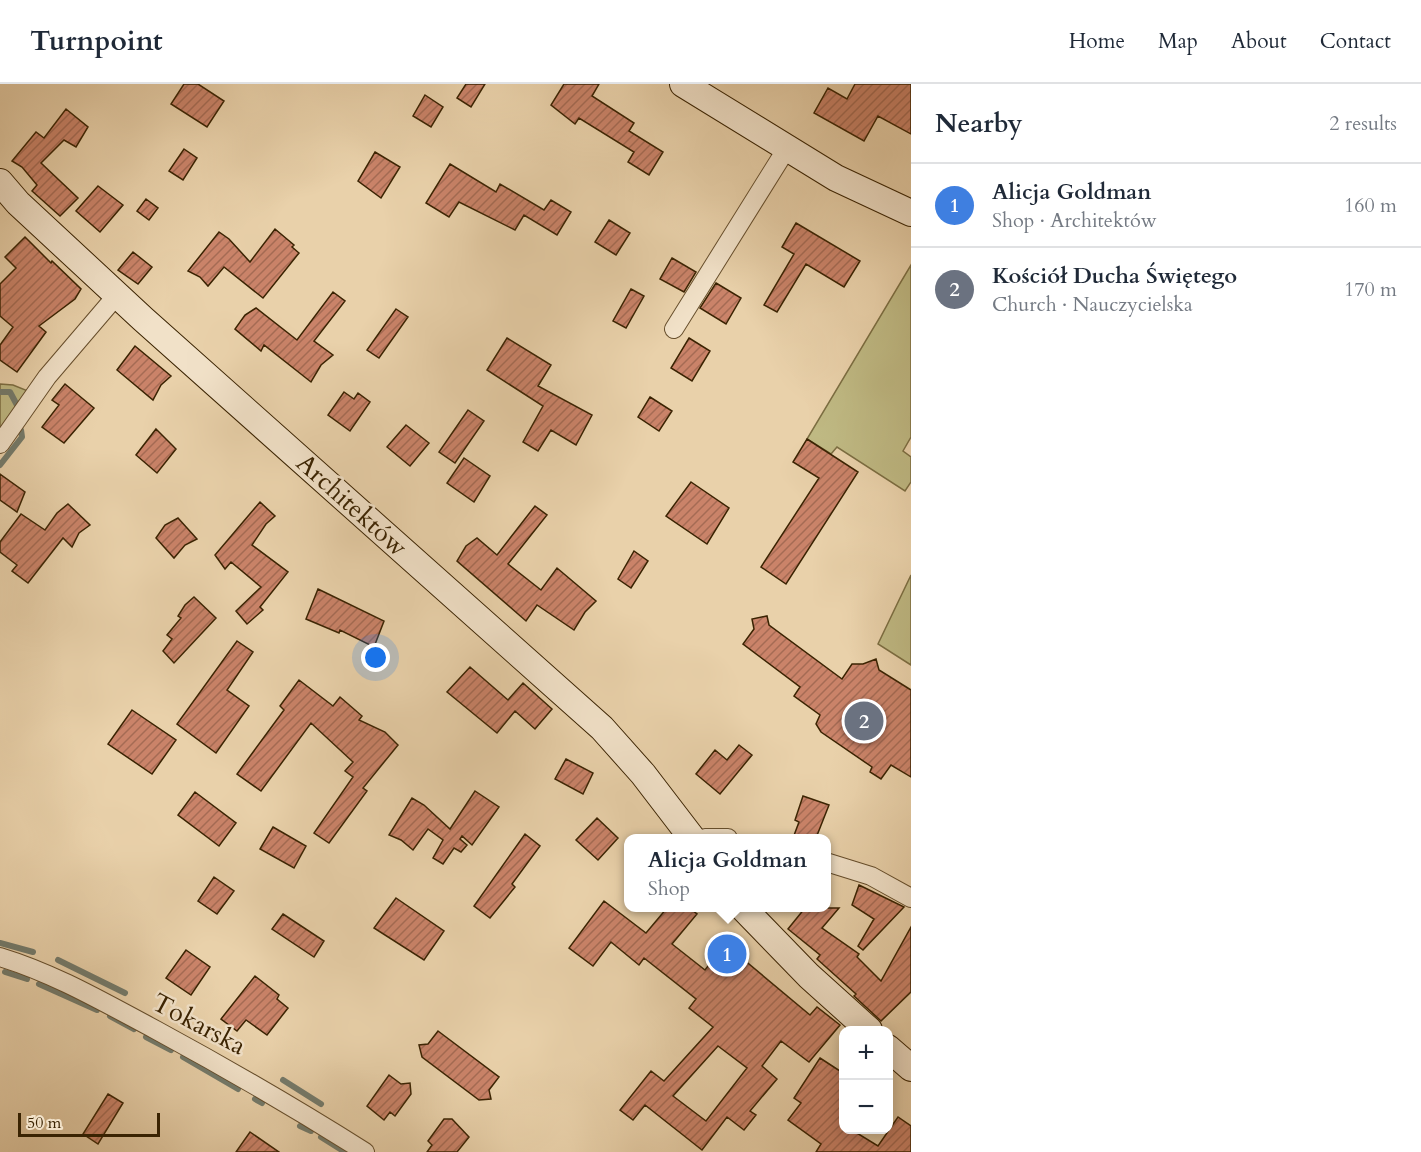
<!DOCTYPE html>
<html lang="en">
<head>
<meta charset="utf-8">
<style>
	:root { --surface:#fff; --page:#f2f2f3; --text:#1f2937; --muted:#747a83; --line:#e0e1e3; --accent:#0b8043 }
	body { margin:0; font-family:Cardo,serif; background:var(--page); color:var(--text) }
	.controls { position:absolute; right:18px; bottom:18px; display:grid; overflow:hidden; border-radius:12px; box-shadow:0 3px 15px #0003 }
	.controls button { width:54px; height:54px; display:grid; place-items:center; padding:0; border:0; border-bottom:2px solid var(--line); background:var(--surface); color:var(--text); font:30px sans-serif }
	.scale { position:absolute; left:18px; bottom:15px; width:142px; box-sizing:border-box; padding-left:6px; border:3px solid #3a2302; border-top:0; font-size:16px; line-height:21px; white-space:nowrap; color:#3a2302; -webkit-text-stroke:4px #f1e1c8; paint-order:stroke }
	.you { position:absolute; left:376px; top:574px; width:21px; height:21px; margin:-15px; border:4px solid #fff; border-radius:50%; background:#1a73e8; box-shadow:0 0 0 9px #1a73e833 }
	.badge { display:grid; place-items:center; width:39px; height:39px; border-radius:50%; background:var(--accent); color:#fff; font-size:20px; font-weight:700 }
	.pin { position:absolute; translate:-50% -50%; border:3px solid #fff; box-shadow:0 2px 6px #0006 }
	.popup { position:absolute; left:624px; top:750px; width:207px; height:78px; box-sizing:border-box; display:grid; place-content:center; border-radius:12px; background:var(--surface); filter:drop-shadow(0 2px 4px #0005); font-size:20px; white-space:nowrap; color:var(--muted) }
	.popup b { font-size:22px; color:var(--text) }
	.popup::after { content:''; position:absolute; left:50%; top:100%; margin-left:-12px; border:12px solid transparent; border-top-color:var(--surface) }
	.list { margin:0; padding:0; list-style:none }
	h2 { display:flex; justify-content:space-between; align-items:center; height:78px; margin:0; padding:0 24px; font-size:26px }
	h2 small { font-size:20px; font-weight:400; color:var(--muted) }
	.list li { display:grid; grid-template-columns:39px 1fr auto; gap:18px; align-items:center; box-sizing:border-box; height:84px; padding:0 24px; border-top:2px solid var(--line) }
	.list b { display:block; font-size:22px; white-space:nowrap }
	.list p { margin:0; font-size:20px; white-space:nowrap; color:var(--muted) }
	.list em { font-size:20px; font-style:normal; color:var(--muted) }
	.map { position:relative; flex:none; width:911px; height:1068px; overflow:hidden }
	header { display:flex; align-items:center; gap:36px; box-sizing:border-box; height:84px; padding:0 30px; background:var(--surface); border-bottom:2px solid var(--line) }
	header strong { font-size:28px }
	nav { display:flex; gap:33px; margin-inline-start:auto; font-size:21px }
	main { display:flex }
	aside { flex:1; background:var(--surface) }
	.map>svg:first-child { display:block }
</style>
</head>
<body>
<header>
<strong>Turnpoint</strong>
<nav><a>Home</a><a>Map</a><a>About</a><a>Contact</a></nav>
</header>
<main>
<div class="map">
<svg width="911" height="1068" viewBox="0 0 911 1068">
	<defs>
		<pattern id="building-hatch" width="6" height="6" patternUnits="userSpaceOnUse" patternTransform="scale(1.5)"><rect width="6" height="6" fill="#ca8369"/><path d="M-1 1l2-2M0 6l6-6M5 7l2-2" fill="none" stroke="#a56b54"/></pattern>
	</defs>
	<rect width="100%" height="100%" fill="#e9d1aa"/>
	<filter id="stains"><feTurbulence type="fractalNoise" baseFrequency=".00333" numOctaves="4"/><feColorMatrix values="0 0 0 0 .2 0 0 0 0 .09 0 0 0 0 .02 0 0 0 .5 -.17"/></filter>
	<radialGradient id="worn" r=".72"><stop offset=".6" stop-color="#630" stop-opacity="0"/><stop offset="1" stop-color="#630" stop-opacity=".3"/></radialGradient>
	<path fill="#bfb983" stroke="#7c6e42" stroke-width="1.5" d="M911,181V353L903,367L911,373V398L905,407L837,363L831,370L807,355Z
		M0,300L13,301L28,307L0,346Z
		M911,491V581L878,560Z"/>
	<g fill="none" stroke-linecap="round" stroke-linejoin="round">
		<path stroke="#747b6c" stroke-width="6" d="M0,308H10L18,323
			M0,381L22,353L21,346
			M0,859L33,868
			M58,876L125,909
			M5,888L27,895
			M39,900L97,926
			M110,932L134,945
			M146,953L171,966
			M183,973L238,1005
			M283,996L321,1020
			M255,1015L262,1019
			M300,1042L311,1047
			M321,1053L345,1068"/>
	</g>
	<path fill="url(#building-hatch)" stroke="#3a2302" stroke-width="1.5" fill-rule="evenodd" d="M184,0H198L224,17L207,43L171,20Z
		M466,0H485L471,23L457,14Z
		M564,0H599L592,12L634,39L629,47L663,68L649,91L628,78L634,68L579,34L575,40L551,21Z
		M855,0H911V50L878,32L864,57L814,29L828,4L847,15Z
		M425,11L443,23L431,43L413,32Z
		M66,25L88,43L76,63L64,56L41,79L78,114L60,132L32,107L37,101L22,83L12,77L36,48L44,54Z
		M184,65L197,74L183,96L169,87Z
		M375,68L400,83L381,114L358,97Z
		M450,80L496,108L500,100L544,126L551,116L571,128L557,151L524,131L515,146L459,118L449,133L426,119Z
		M98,102L123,121L100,148L76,127Z
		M146,115L158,124L149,136L137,127Z
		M609,136L630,149L616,171L595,158Z
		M796,139L860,177L844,203L806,180L777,228L764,221L794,170L782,163Z
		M275,145L294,161L292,163L299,169L263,214L224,183L208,202L200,193L188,187L219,148L229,155L250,178Z
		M25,153L51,179L52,177L81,205L75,215L39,242L46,248L17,288L0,276V261L13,243L0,232V200L16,184L5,173Z
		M133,168L152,183L138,200L118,186Z
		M672,174L696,188L684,208L660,195Z
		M716,199L741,214L726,240L700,224Z
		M631,205L644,212L626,244L613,237Z
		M333,208L345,217L314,257L333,271L321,281L311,298L264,261L261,267L235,245L245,231L256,224L297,256Z
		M396,225L408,233L379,274L367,266Z
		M507,254L551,281L538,302L592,331L576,361L551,346L538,367L523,358L543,322L487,286Z
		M689,254L710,267L692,297L671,284Z
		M135,262L171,292L161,301L153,316L117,286Z
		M65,300L94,324L64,359L42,343L59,321L52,316Z
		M344,308L354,315L358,309L370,318L350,347L328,331Z
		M650,313L672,327L659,347L638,333Z
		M468,326L484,337L455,379L439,368Z
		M406,341L429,359L410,382L387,363Z
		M156,345L176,365L157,389L136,371Z
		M807,355L858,388L786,500L761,483L819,394L793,378Z
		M464,374L490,392L474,418L447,399Z
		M0,390L25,408L17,428L0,416Z
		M691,398L729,424L707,460L666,432Z
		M260,418L275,432L266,440L252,461L288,488L260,523L263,526L247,540L236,527L261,503L231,478L225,485L215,471Z
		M68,420L90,441L79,449L72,463L63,454L28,499L12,487L17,481L0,468V458L21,430L45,446L57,429Z
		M535,422L547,431L508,480L541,506L557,484L596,517L585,528L574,546L537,521L526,537L457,477L466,462L477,454L497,471Z
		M178,434L197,455L185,461L174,474L156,454L165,441Z
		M634,467L648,477L631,504L618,495Z
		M318,505L384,537L374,563L340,546L339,549L306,535Z
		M194,513L216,534L174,579L163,567L172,555L167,551L181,534L178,532L185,521Z
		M767,532L769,541L842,595L852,580H863L876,575L879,586L911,606V693L891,681L881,695L870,688L872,683L821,648L816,640L820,631L794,612L800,603L743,560L754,545L752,535Z
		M237,557L253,568L227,606L249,622L216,669L177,640Z
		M470,583L508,616L523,599L552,625L535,645L515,627L497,649L447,608Z
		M299,596L333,622L340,613L362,632L359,636L385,648L398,661L363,704L367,707L329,759L314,749L353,693L345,687L353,678L311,639L261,707L237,690L284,626L280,622Z
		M132,626L176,656L152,690L108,660Z
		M739,661L752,671L720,710L696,690L715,666L727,676Z
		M566,675L593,689L583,710L555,695Z
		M475,707L499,723L472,761L462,752L460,755L467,761L461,768L454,764L443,780L433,774L443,756L428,745L413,766L401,756L389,751L412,714L424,721L450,745Z
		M195,708L236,739L219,762L178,731Z
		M803,712L829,721L816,754H793L799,738L795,736Z
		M597,734L618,754L598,776L576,756Z
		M273,743L306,762L294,784L260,765Z
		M525,750L540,762L512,800L515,803L490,834L474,822Z
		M214,793L234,807L217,830L198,817Z
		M859,801L904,823L863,866L858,862L874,835L852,821Z
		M396,814L444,847L424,876L374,844Z
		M604,817L646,849L667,824H689L697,830L672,860L705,886L725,860L810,931L817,923L840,941L809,978L781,957L762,982L777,995L750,1027L756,1031L744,1046L727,1033L702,1066L645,1021L633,1036L620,1026L651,987L664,997L713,943L689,924L696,915L644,874L639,881L611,858L593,882L569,864ZM718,962L747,984L706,1037L673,1012Z
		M805,824H839L822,844L859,870L857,873L881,897L911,843V908L881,937L854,912L856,910L817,875L820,871L788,845Z
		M283,830L324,857L314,873L272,845Z
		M186,866L210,883L191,911L166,894Z
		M255,892L279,911L277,915L288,924L267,951L246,936L237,947L221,935Z
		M438,947L499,993L489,1006L491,1015L479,1016L422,973L419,961L428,960Z
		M820,974L843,989V1046H852L878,1062L898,1033L911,1042V1068H816L821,1060L788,1036L801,1019L794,1014Z
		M389,991L401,1000L410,999L411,1010L395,1032L390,1028L384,1036L367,1022Z
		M108,1010L123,1019L98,1060L83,1050Z
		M444,1035H452L469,1053L457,1068H427L432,1061L428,1057Z
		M250,1048L279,1068H236Z"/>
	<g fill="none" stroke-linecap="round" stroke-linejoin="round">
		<defs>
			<path id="street" d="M674,245L787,64
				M0,360L47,293L117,211
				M705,754H728
				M826,778L871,792L911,814
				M0,873C56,890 105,919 156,946C228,985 297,1025 365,1068"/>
			<path id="secondary" d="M683,0L836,94L911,129
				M0,98L18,119L143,235L602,644L643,690L692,754
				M743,824L809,892L869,946
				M888,964L911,984"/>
		</defs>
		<use href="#street" stroke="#664e2c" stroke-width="20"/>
		<use href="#secondary" stroke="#3a2302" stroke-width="28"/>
		<use href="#street" stroke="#f1e1c8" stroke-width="18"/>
		<use href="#secondary" stroke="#f1e1c8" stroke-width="26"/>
	</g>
	<g text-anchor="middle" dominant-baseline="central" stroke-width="5" stroke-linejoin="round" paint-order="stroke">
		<g font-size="26" fill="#3a2302" stroke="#f1e1c8">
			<text transform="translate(352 421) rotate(42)">Architektów</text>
			<text transform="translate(199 940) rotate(28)">Tokarska</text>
		</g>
	</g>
	<rect width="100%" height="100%" filter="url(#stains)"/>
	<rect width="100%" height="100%" fill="url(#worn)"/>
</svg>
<div class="controls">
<button>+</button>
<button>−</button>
</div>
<div class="scale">50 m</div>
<div class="you"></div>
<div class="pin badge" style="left:727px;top:870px;background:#3f7fe0">1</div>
<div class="popup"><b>Alicja Goldman</b>Shop</div>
<div class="pin badge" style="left:864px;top:637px;background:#6b7280">2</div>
</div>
<aside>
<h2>Nearby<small>2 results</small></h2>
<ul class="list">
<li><span class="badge" style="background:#3f7fe0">1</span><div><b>Alicja Goldman</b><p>Shop · Architektów</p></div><em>160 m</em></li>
<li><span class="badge" style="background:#6b7280">2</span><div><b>Kościół Ducha Świętego</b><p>Church · Nauczycielska</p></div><em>170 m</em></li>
</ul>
</aside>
</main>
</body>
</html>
